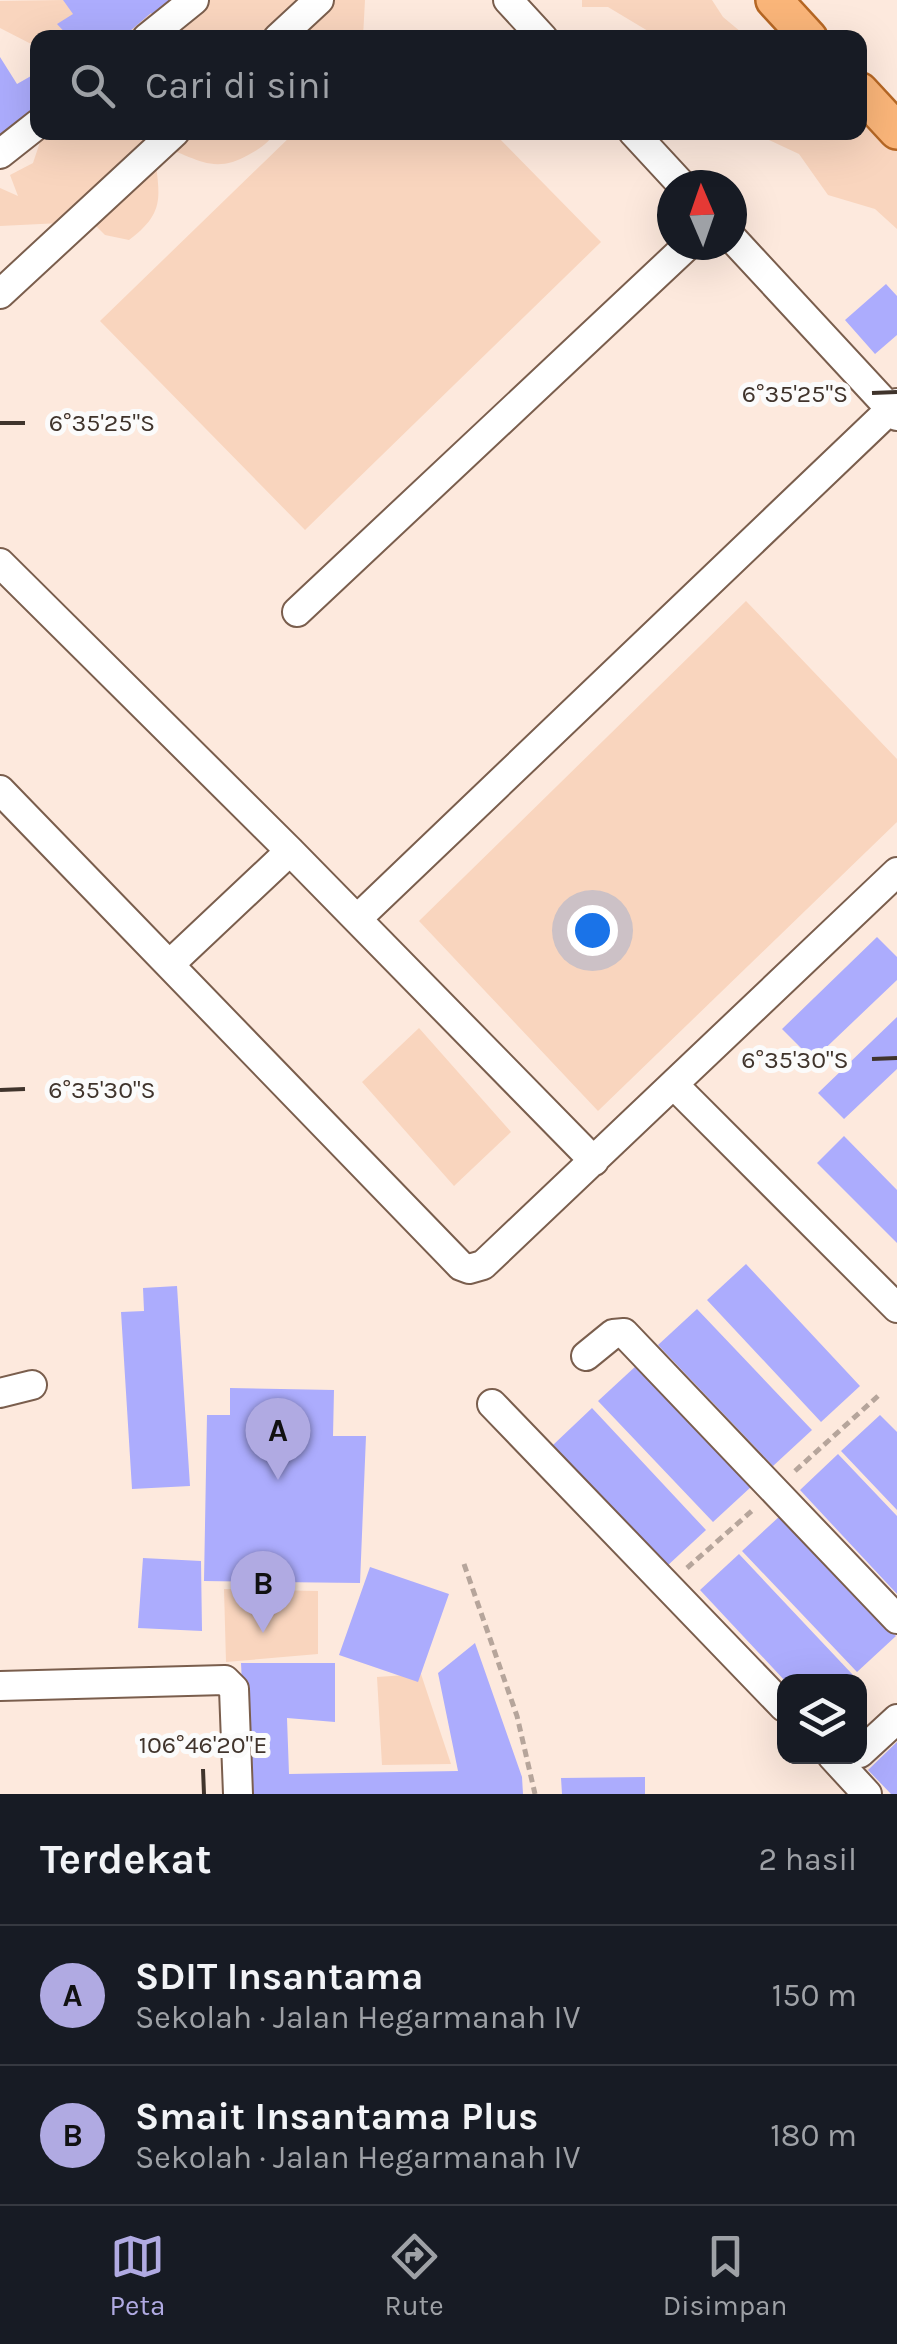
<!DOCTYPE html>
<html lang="id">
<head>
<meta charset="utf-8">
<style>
	:root { --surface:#171b24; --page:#20242c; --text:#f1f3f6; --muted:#9ea1a6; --line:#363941; --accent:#b0aae2 }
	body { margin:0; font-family:Karla,sans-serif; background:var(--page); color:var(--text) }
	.controls { position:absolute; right:30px; bottom:30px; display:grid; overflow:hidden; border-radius:20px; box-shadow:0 10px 40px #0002 }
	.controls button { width:90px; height:90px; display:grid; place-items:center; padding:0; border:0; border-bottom:2px solid var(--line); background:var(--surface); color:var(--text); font:50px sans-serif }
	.compass { position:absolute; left:657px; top:170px; width:90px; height:90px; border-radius:50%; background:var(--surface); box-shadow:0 10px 40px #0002; rotate:358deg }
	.you { position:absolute; left:592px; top:930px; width:35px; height:35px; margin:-25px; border:8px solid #fff; border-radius:50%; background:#1a73e8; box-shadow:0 0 0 15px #1a73e833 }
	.badge { display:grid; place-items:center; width:65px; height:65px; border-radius:50%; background:var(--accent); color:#111; font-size:32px; font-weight:700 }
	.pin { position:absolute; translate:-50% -82px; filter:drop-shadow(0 2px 5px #0008) }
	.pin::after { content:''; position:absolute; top:52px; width:35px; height:30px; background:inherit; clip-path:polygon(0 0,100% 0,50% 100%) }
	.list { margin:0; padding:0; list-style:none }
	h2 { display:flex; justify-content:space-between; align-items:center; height:130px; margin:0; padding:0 40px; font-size:42px }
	h2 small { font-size:32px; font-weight:400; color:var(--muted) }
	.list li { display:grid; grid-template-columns:65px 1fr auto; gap:30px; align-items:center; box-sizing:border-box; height:140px; padding:0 40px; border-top:2px solid var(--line) }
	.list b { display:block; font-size:38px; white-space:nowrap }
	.list p { margin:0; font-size:32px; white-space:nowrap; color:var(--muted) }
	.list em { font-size:32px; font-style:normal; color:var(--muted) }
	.icon { flex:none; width:55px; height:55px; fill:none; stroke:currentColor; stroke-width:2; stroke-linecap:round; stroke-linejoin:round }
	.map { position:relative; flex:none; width:897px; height:1794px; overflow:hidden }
	.search { position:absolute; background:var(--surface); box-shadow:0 10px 40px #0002; left:30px; right:30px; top:30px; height:110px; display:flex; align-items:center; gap:25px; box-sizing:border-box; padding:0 35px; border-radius:20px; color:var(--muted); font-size:38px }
	.sheet { height:410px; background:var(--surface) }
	nav { display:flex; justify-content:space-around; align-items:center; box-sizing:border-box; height:140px; border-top:2px solid var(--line); background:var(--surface); font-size:28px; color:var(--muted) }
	nav a { display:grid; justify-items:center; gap:5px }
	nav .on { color:var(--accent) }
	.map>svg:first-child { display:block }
</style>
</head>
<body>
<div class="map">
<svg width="897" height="1794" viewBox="0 0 897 1794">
	<rect width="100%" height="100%" fill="#fde9dd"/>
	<path fill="#f9d5be" d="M64,0L97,37L38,38L37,47L0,28V1Z
		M181,0H365L363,37L122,38L153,11Z
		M582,0H712L723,17L747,37H658L608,7H582Z
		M860,97L897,136V229L875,209L828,195L799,154L754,133L860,132Z
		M43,133H274C269,143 259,149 250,154C209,178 194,153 155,146C156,191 171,209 129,240L105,235L88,218L61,223L0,226V188L18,196L10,175L33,163Z
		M294,133H494L601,242L305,530L100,321Z
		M746,601L897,759V822L598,1111L419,921Z
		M419,1028L511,1132L454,1186L362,1082Z
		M224,1589L318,1591V1654L226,1662Z
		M421,1674L451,1764L382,1765L377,1677Z"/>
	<path fill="#acacfd" d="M63,0H179L158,23L151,13L122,38H70L57,24L73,14Z
		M0,57L17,84L38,72V111L0,146Z
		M886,284L897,296V335L875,354L845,320Z
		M877,937L897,957V980L813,1060L782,1029Z
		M897,1017V1069L844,1119L818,1093Z
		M844,1136L897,1190V1243L817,1163Z
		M746,1264L860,1386L821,1422L707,1300Z
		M177,1286L190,1486L132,1489L121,1312L144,1311L143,1288Z
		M697,1309L812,1430L773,1466L658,1345Z
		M637,1365L752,1486L713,1522L598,1401Z
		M230,1388L334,1390L333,1436H366L360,1583L204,1581L207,1415H230Z
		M592,1408L706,1530L667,1566L553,1445Z
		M880,1415L897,1432V1510L841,1451Z
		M838,1454L897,1516V1594L800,1490Z
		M781,1515L896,1636L857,1672L742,1551Z
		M739,1554L853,1675L846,1682H786L700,1590Z
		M143,1558L201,1561L202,1631L138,1628Z
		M370,1567L449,1594L418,1682L339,1655Z
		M475,1643L522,1777L523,1794H247L241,1663H335V1722L287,1718L289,1774L458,1771L438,1673Z
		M897,1742V1794H891L868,1770Z
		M645,1777V1794H562L561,1778Z"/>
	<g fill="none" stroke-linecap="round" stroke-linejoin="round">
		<defs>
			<path id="minor" d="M508,0L543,38
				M147,38L194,0
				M278,38L319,0
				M633,132L682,185
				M0,154L38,124
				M732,238L897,416
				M0,294L175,132
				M0,563L290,851L594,1161
				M297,612L688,245
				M0,790L461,1266L469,1269L483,1265L897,872
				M357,919L897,403
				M170,964L290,851
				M674,1085L897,1308
				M586,1356L613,1334L624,1333L897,1619
				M0,1393L32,1385
				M492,1404L784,1707
				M0,1686L225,1680L234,1689L238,1794
				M860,1753L897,1719
				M832,1756L867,1794"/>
			<path id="major" d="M774,0L809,38
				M860,91L897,131"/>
		</defs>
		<use href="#minor" stroke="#7a5e4d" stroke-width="32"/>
		<use href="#major" stroke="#b66724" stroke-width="40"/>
		<path stroke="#b6a59b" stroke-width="5" stroke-dasharray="8 5" stroke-linecap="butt" d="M795,1471L878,1396
			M464,1564L517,1716L535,1794
			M687,1568L754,1509"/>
		<use href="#minor" stroke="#fff" stroke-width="28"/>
		<use href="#major" stroke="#fab579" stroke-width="35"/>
	</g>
	<path fill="none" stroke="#40342c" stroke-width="4" d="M872,393L897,392M0,423H25M872,1059L897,1058M0,1090L25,1089M203,1769L204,1794"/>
	<g font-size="25" text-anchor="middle" fill="#40342c" stroke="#fbfbfb" stroke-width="10" stroke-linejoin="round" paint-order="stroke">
		<text x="795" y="402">6°35'25"S</text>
		<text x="102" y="431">6°35'25"S</text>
		<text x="795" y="1068">6°35'30"S</text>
		<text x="102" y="1098">6°35'30"S</text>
		<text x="203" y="1753">106°46'20"E</text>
	</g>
</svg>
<div class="controls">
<button><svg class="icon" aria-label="layers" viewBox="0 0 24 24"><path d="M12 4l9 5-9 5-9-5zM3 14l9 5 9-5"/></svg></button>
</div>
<svg class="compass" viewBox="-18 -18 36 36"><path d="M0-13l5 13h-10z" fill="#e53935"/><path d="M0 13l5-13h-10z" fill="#9ea1a6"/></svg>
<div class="you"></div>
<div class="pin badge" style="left:278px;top:1480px">A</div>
<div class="pin badge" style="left:263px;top:1633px">B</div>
<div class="search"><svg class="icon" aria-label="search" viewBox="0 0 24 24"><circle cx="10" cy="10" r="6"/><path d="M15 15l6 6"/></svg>Cari di sini</div>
</div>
<section class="sheet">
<h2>Terdekat<small>2 hasil</small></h2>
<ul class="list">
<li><span class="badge">A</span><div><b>SDIT Insantama</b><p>Sekolah · Jalan Hegarmanah IV</p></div><em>150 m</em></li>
<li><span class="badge">B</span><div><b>Smait Insantama Plus</b><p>Sekolah · Jalan Hegarmanah IV</p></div><em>180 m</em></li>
</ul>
</section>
<nav>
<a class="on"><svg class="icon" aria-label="map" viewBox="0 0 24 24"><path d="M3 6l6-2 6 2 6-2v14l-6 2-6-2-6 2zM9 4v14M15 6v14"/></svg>Peta</a>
<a><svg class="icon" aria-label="directions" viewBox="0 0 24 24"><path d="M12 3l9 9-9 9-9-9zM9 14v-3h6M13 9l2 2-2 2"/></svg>Rute</a>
<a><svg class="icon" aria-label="saved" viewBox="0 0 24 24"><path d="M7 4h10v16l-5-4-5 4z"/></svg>Disimpan</a>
</nav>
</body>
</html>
